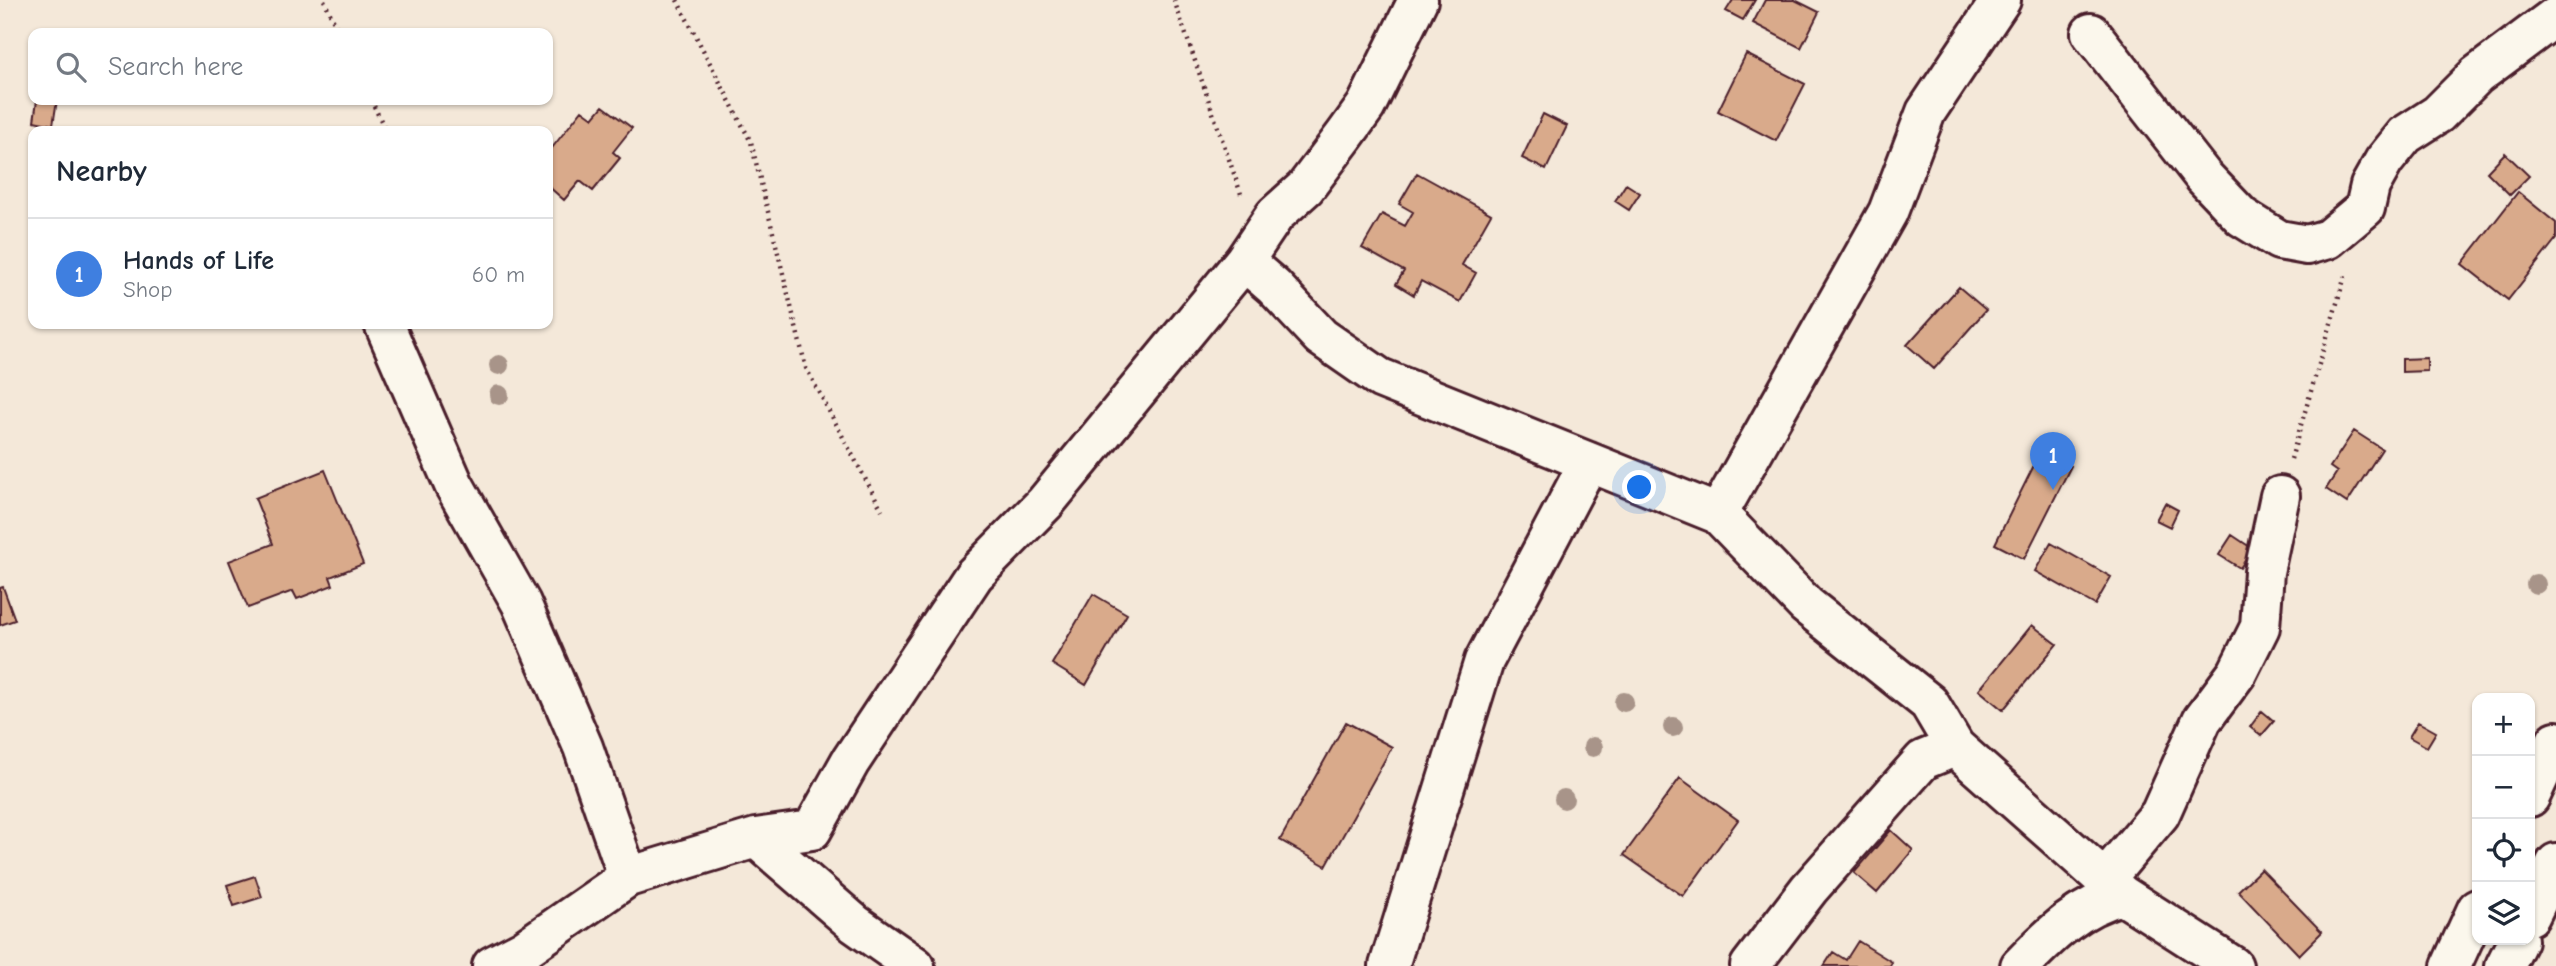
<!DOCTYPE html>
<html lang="en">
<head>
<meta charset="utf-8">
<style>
	:root { --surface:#fff; --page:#f6f6f7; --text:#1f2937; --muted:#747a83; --line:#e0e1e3; --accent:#d1495b }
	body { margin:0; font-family:"Comic Neue",sans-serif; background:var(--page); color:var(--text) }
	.controls { position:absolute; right:21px; bottom:21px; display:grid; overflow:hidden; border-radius:14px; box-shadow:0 2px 5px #0004 }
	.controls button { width:63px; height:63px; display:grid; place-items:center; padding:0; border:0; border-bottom:2px solid var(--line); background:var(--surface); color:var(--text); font:35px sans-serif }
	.you { position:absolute; left:1640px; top:488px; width:24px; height:24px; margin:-18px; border:5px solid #fff; border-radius:50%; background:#1a73e8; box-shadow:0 0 0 10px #1a73e833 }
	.badge { display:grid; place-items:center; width:46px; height:46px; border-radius:50%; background:var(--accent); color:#fff; font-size:23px; font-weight:700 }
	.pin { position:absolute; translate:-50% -58px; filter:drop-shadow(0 2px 4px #0008) }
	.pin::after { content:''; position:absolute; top:37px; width:24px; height:21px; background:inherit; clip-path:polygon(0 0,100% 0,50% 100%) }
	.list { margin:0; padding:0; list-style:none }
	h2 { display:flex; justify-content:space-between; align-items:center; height:91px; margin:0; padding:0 28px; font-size:30px }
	h2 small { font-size:23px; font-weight:400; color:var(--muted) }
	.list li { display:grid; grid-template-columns:46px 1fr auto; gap:21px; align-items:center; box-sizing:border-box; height:112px; padding:0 28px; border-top:2px solid var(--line) }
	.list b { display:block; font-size:26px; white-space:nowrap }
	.list p { margin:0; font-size:23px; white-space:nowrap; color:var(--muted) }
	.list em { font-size:23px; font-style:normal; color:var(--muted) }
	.icon { flex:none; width:38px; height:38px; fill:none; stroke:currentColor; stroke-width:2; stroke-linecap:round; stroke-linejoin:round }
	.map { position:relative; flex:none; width:2556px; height:966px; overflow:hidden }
	.search { position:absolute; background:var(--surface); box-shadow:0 2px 5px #0004; left:28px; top:28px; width:525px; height:77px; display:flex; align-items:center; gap:18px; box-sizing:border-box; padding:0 24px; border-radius:14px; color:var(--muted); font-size:26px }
	.panel { position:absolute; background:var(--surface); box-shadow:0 2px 5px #0004; left:28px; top:126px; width:525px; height:203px; border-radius:14px }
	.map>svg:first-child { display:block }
</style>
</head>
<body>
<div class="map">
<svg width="2556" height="966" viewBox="0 0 2556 966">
	<rect width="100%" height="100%" fill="#f4e8d9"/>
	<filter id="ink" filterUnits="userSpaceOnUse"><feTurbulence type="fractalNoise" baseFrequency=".0143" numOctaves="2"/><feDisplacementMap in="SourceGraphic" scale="14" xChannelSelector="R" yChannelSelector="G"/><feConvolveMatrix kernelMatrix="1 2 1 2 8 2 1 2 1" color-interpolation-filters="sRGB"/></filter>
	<g filter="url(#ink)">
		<path fill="#d9aa8b" stroke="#4a1f2b" stroke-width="2" d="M1733,0H1755L1743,20L1726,11Z
			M1765,0H1795L1819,12L1801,48L1753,23Z
			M1746,54L1805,84L1776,141L1718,111Z
			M37,100H57L53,125L34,121Z
			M603,106L632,128L613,152L620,158L593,191L580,181L564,200L548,186V153L582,110L593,118Z
			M1543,114L1567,126L1546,170L1522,158Z
			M2505,153L2529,176L2510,195L2487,172Z
			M1417,173L1491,214L1462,265L1476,273L1460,302L1421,281L1414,295L1396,284L1404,271L1362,248L1382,214L1405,226L1413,212L1399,204Z
			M1626,184L1640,193L1629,210L1615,201Z
			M2518,192L2556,223V239L2508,300L2462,264Z
			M1959,287L1986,310L1934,369L1907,345Z
			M2427,358V371L2402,372V359Z
			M2354,431L2382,449L2347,503L2326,489L2337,472L2330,467Z
			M2041,451L2071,466L2024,559L1995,544Z
			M325,470L363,564L330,577L333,585L297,599L293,591L248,608L229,561L273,544L255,498Z
			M2165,503L2178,510L2170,527L2156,520Z
			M2232,535L2253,549L2240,568L2219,555Z
			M2051,543L2111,577L2095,605L2035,571Z
			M3,587L15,620L0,625V588Z
			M1093,594L1127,614L1086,685L1052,664Z
			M2032,625L2057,644L2003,710L1979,690Z
			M2262,711L2274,721L2261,736L2250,727Z
			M1346,722L1392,747L1326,866L1280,840Z
			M2418,722L2436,732L2427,747L2409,737Z
			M1680,778L1738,820L1683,896L1624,855Z
			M1891,830L1913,850L1877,893L1854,873Z
			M2261,869L2322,932L2299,955L2238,891Z
			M255,876L262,897L234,906L227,885Z
			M1858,941L1892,962L1890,966H1824L1833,952L1846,960Z"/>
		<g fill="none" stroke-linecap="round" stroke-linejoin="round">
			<defs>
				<path id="minor" d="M2091,33L2203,176L2242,217L2279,240L2307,245L2328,239L2365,208L2370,186L2384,161L2405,135L2438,114L2477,75L2556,16
					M1244,261L1274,287L1321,337L1380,378L1718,514L1806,605L1929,703L1955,747L2122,895L2233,966
					M384,324L454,485L521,603L583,747L628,877
					M1718,514L1888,212L1926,112L2001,0
					M756,838L855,924L915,966
					M2106,878L2160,814L2202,720L2237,673L2260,627L2264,572L2280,496
					M2530,916L2556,863
					M492,966L523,950L628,877L756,838L812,830L850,762L974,575L1045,503L1244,261L1275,215L1305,188L1345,135L1366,106L1418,0
					M1389,966L1484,661L1589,462
					M1750,966L1809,889L1923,760L1955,747
					M2020,966C2052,933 2078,907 2122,895
					M2505,966L2518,940"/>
				<path id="major" d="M2530,797L2556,741
					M2451,966L2477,909"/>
			</defs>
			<use href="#minor" stroke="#4a1f2b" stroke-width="44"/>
			<use href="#major" stroke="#4a1f2b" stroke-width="44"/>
			<path stroke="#4a1f2b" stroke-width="4.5" stroke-dasharray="2 5" stroke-linecap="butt" d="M324,0L339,33
				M677,0L751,142L806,368L882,510
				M1174,0L1241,194
				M371,100L386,131
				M2291,459L2345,276"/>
			<use href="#minor" stroke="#fbf7ec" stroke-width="38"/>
			<use href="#major" stroke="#fbf7ec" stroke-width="38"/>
		</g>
		<g fill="#a89489">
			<circle cx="499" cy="365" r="10"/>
			<circle cx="499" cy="395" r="10"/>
			<circle cx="2536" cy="584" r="10"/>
			<circle cx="1624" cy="702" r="10"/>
			<circle cx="1673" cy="727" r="10"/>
			<circle cx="1593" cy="747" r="10"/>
			<circle cx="1564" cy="799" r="10"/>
		</g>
	</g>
</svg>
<div class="controls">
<button>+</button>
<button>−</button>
<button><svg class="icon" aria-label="locate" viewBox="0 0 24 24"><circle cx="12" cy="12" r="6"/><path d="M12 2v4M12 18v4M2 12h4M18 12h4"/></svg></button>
<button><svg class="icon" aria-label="layers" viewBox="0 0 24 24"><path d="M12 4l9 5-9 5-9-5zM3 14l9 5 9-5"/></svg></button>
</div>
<div class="you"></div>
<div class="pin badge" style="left:2053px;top:490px;background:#3f7fe0">1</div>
<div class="search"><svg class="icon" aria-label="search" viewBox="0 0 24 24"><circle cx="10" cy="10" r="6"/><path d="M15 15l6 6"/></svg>Search here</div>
<section class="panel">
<h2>Nearby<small></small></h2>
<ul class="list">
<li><span class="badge" style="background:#3f7fe0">1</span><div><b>Hands of Life</b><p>Shop</p></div><em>60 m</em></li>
</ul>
</section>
</div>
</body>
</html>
